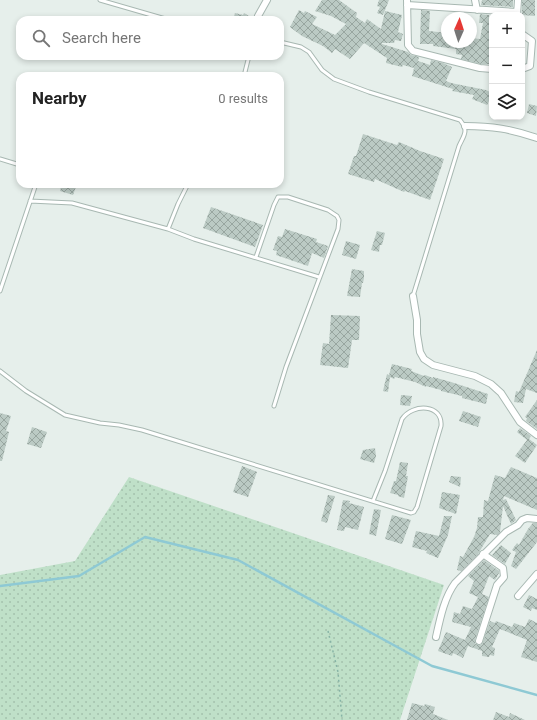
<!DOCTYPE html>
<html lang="en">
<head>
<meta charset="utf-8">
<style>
	:root { --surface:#fff; --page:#f6f6f6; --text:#222; --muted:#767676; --line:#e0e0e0 }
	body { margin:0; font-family:Roboto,sans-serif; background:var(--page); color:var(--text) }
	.controls { position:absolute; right:12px; top:12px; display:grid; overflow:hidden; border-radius:8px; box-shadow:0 2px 6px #0003 }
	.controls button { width:36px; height:36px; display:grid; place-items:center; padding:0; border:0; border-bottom:1px solid var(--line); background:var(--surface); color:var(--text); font:20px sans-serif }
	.compass { position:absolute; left:441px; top:12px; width:36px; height:36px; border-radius:50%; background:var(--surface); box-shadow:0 2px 6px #0003; rotate:3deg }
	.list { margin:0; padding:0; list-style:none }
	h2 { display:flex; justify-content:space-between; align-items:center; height:52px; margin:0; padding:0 16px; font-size:17px }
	h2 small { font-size:13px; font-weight:400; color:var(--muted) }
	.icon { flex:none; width:22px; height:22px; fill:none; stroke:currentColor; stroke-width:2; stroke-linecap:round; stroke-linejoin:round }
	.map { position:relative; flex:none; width:537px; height:720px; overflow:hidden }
	.search { position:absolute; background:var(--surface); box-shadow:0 2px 6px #0003; left:16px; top:16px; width:268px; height:44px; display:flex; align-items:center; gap:10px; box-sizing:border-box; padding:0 14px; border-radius:12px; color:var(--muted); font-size:15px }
	.panel { position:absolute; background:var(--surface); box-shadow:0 2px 6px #0003; left:16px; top:72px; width:268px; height:116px; border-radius:12px }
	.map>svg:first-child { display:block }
</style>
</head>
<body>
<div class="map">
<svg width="537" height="720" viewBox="0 0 537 720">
	<defs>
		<pattern id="grass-dots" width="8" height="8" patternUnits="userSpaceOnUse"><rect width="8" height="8" fill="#bfe0c8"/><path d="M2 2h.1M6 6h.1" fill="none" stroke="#a4c1ad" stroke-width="1.8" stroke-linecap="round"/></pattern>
		<pattern id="building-cross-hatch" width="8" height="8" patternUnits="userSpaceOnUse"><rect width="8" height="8" fill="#bbcac4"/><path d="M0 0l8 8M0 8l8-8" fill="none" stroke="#98a6a0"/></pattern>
	</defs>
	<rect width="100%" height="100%" fill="#e6efeb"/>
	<path fill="url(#grass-dots)" d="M129,477L444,585L400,720H0V575L75,561Z"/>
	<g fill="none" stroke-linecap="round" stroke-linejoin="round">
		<path stroke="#8ec9d4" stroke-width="2.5" d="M0,586L79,576L145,537L238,560L432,666L537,695"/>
	</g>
	<path fill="url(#building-cross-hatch)" d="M322,0H339L357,13L356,17L365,23L367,19L381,29L385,11L402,15L398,32L403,34L401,41L395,40L394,43H382V44L408,52L411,55L419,57L418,61L430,65L431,60L443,63L452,67L446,81L451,83L486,90L492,93V102L489,101L487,105L472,99L474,95L452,91L453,89L412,76L414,68L403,65L402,67L386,63L387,58L364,43L350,59L335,49L332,53L323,46L302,36L290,27L299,10L304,13L305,11L317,17L312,24L335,35L346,24L331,16L315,11Z
		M379,0H389L383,15L377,13L380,7L377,6Z
		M482,0H513V7L481,5Z
		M522,0H535V16L522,15Z
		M421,10L430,11L429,31L447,33V42H471V38L480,39L483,23H479L480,14L489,15V26L492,27V40L489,55L492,56V64H481L461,59L462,55L456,54V49L433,46V44H420Z
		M235,13L243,15L244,13L255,20H233Z
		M529,104L537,106L536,116L527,113Z
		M363,134L397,145L399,142L420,151L444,159L430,200L405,191L404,192L375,179L374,182L348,174L354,156H356Z
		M62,184H77L73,195L60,191Z
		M211,207L263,225L255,247L203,228Z
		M285,229L317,239L316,242L328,246L324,258L312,253L308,266L276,255L277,251L273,250L278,236L282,237Z
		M377,231L385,233L382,245H380L379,252L371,250Z
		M346,241L360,245L356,259L342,255Z
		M352,269L364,271V278L363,283H362L360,297L347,296Z
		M331,315L360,316L359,340H352L348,368L320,365L323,343L329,344Z
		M537,350V393L526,389L523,403L514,402L516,391L519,392Z
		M392,364L412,369L411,371L424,376L425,375L433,378V377L451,382L488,394L486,404L462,398V396L441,391V390L426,386V387L415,382L395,377L394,379L390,377L388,392L383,391L387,374L389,375Z
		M401,395L412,396L410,406L400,405Z
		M537,400V429L526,421L527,418L525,417Z
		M463,411L481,417L478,427L459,421Z
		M0,413L11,416L6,431L9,432L2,461H0Z
		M32,427L47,432L41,448L27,444Z
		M520,428L531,436L529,439L537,445L525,463L515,456L527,440L517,432Z
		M375,448L376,456L374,463L360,459L363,450Z
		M400,462L408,463L406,476H408L404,498L398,496V495L390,493L394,481H396Z
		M242,466L257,472L248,497L233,492Z
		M511,467L537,478V510L504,496L503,500L506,499L516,520L511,524L503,506L500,532L497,535L490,534L478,554L461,571L457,570L460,556L463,557L474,537L477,528L478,517H483L484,500L488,501L495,475L505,478Z
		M451,476L461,477L460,487L449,482Z
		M442,492L460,495L456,514L439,508Z
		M328,495L335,496L327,523L321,521Z
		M343,500L350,501L349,503L364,507L358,530L345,527L344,531L337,530Z
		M374,509L381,510L376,536L369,534Z
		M392,515L411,520L402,544L385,539Z
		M444,516H452L448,535L438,558L426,553L427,551L412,547L416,531L439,536Z
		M533,523H537V542L516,569L511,566L516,552L512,550L517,543L519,545L528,529Z
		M501,545L511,553L505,564L492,555Z
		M484,560L499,571V573L495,580L489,576L482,594L489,597L475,640V644L480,645L482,644L490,621L495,623L496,621L512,627L514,623L525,627L529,619L537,623V662L521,657L527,640L500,629L492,647L495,648L494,656L490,655L489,657L482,656V651L468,646L463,658L453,653L452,656L438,651L446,632L465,640L471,627L452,622L454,612L460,614L463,606L472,609L478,597L469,593L474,581L468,576Z
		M529,595L537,599V610L532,608L531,611L523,607Z
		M412,703L424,706L425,704L435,707L433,714L448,720H407Z
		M496,712L509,717L510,713L525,720H493Z"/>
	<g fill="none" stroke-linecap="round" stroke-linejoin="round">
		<defs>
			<path id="service" d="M100,0L169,20
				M280,42L301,47L309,52L322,70L334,79L369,92L460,120C469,131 464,135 459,146L413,296
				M244,76L249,56
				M0,159L20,165
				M30,201L72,203L168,229L194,239L319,277
				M168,229L178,204L188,184
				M256,257L274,205L278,197H288L328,210L337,216L339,220L338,229L286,367L274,406
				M0,291L36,184
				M0,371L26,391L65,415L100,423L119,425L142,430L411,513L414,512L417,507L441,426C443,404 413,403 402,419L385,471L373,501"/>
			<path id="minor" d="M407,0L408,45L413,51L480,68L492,69
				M475,0L477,10
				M407,5L517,12
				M517,15L518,0
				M258,16L267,0
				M522,34L532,41L530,66L522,69
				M465,126C492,126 511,129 537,138
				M413,296L417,320V334L420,352L424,359L433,365L475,376L491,384L501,393L520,422L537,435
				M518,596L537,574
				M436,637C440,619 444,598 455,583L506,532L518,525L522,520L527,518L537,519
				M479,641L497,585L504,577L503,568L483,554"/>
		</defs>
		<use href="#service" stroke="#a8b8b2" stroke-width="5"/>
		<use href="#minor" stroke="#a8b8b2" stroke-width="8"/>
		<path stroke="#86b3a5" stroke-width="1.5" stroke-dasharray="2 3" stroke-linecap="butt" d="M328,631L338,672L342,720"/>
		<use href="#service" stroke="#fff" stroke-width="3"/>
		<use href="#minor" stroke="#fff" stroke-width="6"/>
	</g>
</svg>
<div class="controls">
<button>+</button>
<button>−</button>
<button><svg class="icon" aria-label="layers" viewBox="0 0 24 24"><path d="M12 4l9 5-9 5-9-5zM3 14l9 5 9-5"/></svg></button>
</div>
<svg class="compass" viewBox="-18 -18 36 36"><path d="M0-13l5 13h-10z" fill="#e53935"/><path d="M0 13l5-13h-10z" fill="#767676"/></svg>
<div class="search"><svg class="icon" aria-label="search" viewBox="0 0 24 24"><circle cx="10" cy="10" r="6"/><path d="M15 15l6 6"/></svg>Search here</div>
<section class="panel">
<h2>Nearby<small>0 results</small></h2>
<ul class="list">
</ul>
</section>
</div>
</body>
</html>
